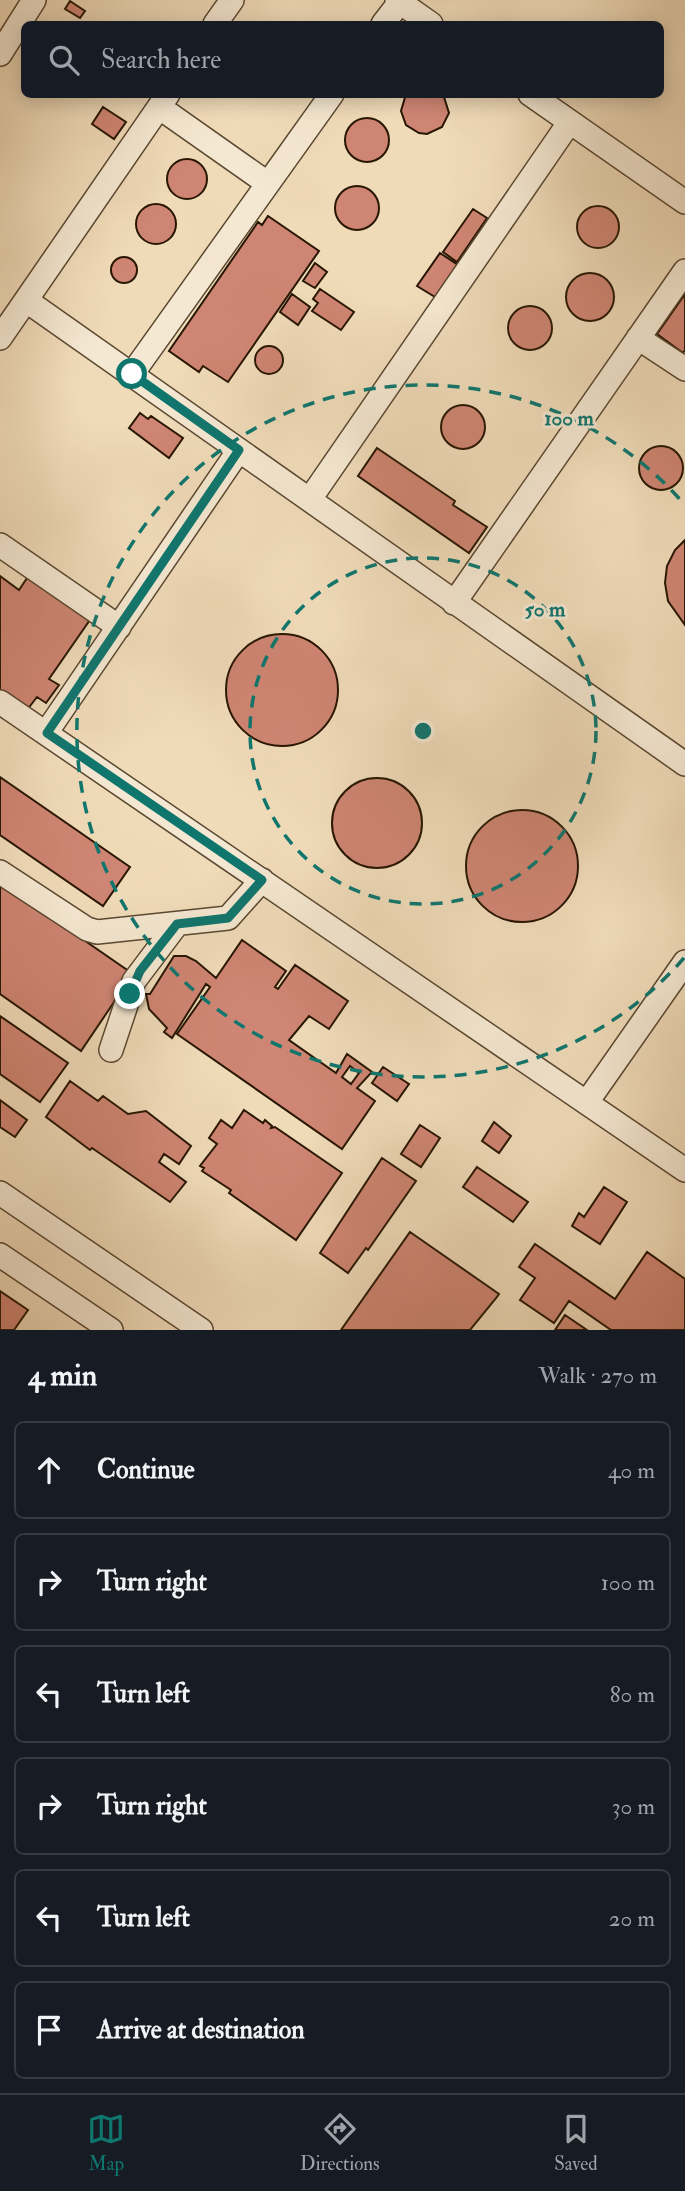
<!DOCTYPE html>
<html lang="en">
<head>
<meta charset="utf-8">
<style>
	:root { --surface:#171b24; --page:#242831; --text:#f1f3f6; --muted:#9ea1a6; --line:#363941; --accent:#0f766e }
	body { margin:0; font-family:"IM FELL Double Pica",serif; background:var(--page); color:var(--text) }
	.stop { position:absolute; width:21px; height:21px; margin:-16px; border:5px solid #0f766e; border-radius:50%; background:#fff }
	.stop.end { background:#0f766e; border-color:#fff; box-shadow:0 2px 7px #0008 }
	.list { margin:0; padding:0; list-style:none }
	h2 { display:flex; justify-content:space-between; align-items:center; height:91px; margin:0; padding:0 28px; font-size:30px }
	h2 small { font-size:23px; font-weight:400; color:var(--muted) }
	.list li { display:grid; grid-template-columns:46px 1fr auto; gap:21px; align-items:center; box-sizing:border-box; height:98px; margin:0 14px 14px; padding:0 14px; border:2px solid var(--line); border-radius:10px }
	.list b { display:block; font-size:26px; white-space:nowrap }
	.list em { font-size:23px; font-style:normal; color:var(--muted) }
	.icon { flex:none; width:38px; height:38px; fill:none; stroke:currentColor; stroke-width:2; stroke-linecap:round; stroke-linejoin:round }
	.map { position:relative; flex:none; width:685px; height:1330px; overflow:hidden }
	.search { position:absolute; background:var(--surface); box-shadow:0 4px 18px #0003; left:21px; right:21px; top:21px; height:77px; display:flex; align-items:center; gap:18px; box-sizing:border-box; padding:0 24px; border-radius:10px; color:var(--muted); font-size:26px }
	.sheet { height:763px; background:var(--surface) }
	nav { display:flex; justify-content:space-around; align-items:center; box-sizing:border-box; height:98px; border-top:2px solid var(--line); background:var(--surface); font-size:19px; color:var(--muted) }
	nav a { display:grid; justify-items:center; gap:4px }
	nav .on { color:var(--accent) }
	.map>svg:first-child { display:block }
</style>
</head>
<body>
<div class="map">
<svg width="685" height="1330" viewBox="0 0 685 1330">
	<rect width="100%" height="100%" fill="#f0dbb9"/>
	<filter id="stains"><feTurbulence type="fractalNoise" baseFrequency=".00286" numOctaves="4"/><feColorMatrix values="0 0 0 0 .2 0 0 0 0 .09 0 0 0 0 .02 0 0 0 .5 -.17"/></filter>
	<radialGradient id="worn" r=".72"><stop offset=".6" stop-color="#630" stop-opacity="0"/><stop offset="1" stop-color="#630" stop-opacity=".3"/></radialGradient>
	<path fill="#cf8573" stroke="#271602" stroke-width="2" fill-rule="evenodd" d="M70,1L85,11L80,18L65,9Z
		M406,94H443L449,113L442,127L427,134L419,133L406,125L401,111Z
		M103,107L126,122L114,139L92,124Z
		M345 140a22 22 0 1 1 44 0a22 22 0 1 1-44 0Z
		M167 179a20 20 0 1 1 40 0a20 20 0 1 1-40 0Z
		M335 208a22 22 0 1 1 44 0a22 22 0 1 1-44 0Z
		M136 224a20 20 0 1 1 40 0a20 20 0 1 1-40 0Z
		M577 227a21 21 0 1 1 42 0a21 21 0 1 1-42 0Z
		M473,209L487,218L457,262L443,252Z
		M268,216L319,251L228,382L203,366L199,372L169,351L258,222L262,225Z
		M440,253L458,265L435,297L417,286Z
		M111 270a13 13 0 1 1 26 0a13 13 0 1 1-26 0Z
		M315,263L327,272L315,288L303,281Z
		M566 297a24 24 0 1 1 48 0a24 24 0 1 1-48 0Z
		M320,289L354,312L341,330L312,311L318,303L313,299Z
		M292,294L310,307L298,325L280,312Z
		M685,294V350L683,353L657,334Z
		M508 328a22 22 0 1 1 44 0a22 22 0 1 1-44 0Z
		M255 360a14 14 0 1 1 28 0a14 14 0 1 1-28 0Z
		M441 427a22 22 0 1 1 44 0a22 22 0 1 1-44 0Z
		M140,413L148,419L151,416L183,438L169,458L129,428Z
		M639 468a22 22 0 1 1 44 0a22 22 0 1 1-44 0Z
		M377,448L455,501L453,505L487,527L469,553L358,476Z
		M685,540V625L668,601L665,583L667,566L675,550Z
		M29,575L94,614L49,679L59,685L46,703L37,697L27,710L0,692V576L19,590Z
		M226 690a56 56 0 1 1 112 0a56 56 0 1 1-112 0Z
		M0,777L130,867L103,906L0,835Z
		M332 823a45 45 0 1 1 90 0a45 45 0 1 1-90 0Z
		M466 866a56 56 0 1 1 112 0a56 56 0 1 1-112 0Z
		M0,882L133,974L81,1051L0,994Z
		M242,940L286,971L275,987L278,989L295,965L348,1001L329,1029L309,1016L289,1040L336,1073L347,1054L372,1072L357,1088L375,1101L342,1149L177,1034L210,987L206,984L172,1038L164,1032L167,1028L149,1009L146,994H150L174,956H186L196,961L216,978ZM350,1066L359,1073L351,1084L342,1077Z
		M0,1016L68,1063L40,1102L0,1074Z
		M383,1067L409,1084L397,1101L372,1083Z
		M70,1081L98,1101L103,1096L128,1114L146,1111L191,1146L179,1164L164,1154L159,1162L186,1182L170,1202L92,1148L90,1150L46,1117Z
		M0,1100L27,1120L15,1137L0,1127Z
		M244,1110L263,1123L265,1120L272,1126L271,1128L275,1127L342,1173L296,1240L229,1193L231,1190L202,1171L204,1168L200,1166L217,1144L209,1138L221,1120L232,1128Z
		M494,1122L511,1136L499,1153L482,1141Z
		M420,1125L440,1138L421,1167L401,1154Z
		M382,1158L416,1181L368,1250L366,1248L348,1273L320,1253Z
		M477,1167L528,1202L513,1222L463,1187Z
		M604,1187L627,1202L600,1244L572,1226L579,1213L584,1217Z
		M410,1232L499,1294L497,1297L470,1330H341Z
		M535,1244L615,1299L647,1252L685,1279V1330H611L569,1301L554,1323L520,1300L535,1278L519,1267Z
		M0,1291L28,1310L14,1330H0Z
		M565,1315L587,1330H555Z"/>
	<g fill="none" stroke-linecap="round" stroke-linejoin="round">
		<defs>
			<path id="minor" d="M397,0L431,24
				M215,24L232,0
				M383,24L400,2
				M0,54L34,0
				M530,94L685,202
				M159,107L267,183
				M27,301L685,764
				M0,338L168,94
				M638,338L685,369
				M132,374L332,94
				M310,499L569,123
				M0,545L119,627
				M454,603L685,271
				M0,702L685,1170
				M46,733L239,450
				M0,872L87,929L97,932L228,918L262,880
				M111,1050L134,981L177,924
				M587,1102L685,962
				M0,1193L201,1330
				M0,1255L111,1330"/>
		</defs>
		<use href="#minor" stroke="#594730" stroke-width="26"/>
		<use href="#minor" stroke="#f5e8d2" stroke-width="23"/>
	</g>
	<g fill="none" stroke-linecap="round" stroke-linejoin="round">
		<path stroke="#0f766e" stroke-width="9" d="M130,994L140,971L177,924L228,918L262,880L47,733L239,450L132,374"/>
	</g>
	<g fill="none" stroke="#0f766e" stroke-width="3.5" stroke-dasharray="12 9">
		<circle cx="423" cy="731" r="173"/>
		<path d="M684 958A346 346 0 1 1 684 504"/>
	</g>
	<circle cx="423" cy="731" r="10" fill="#0f766e" stroke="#f5e8d2" stroke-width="3.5"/>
	<g font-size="21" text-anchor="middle" font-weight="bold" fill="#0f766e" stroke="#f5e8d2" stroke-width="6" stroke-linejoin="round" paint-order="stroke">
		<text x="569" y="425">100 m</text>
		<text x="545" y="616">50 m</text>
	</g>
	<rect width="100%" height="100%" filter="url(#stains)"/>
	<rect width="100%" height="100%" fill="url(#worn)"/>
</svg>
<div class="stop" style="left:132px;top:374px"></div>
<div class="stop end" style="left:130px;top:994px"></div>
<div class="search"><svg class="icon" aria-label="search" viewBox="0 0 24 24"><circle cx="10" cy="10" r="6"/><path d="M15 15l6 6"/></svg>Search here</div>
</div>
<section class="sheet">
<h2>4 min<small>Walk · 270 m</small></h2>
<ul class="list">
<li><svg class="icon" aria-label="ahead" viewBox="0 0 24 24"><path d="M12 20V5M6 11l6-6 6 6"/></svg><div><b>Continue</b></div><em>40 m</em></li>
<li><svg class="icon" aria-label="right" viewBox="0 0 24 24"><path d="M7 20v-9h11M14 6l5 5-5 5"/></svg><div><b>Turn right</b></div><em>100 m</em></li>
<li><svg class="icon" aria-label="left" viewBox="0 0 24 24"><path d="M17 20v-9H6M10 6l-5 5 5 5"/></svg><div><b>Turn left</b></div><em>80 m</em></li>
<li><svg class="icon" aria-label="right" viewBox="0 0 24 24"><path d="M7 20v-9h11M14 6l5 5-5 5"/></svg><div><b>Turn right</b></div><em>30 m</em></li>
<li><svg class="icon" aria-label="left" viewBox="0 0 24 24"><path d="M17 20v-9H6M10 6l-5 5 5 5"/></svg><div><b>Turn left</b></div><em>20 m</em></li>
<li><svg class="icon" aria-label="arrive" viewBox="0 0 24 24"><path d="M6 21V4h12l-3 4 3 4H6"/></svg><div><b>Arrive at destination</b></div></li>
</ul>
</section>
<nav>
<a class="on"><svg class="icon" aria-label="map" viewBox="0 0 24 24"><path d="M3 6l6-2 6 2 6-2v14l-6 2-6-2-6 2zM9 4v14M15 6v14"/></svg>Map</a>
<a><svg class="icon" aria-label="directions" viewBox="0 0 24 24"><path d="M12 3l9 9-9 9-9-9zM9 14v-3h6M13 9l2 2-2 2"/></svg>Directions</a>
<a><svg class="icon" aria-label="saved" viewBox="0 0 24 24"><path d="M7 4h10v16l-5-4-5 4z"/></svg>Saved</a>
</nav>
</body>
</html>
